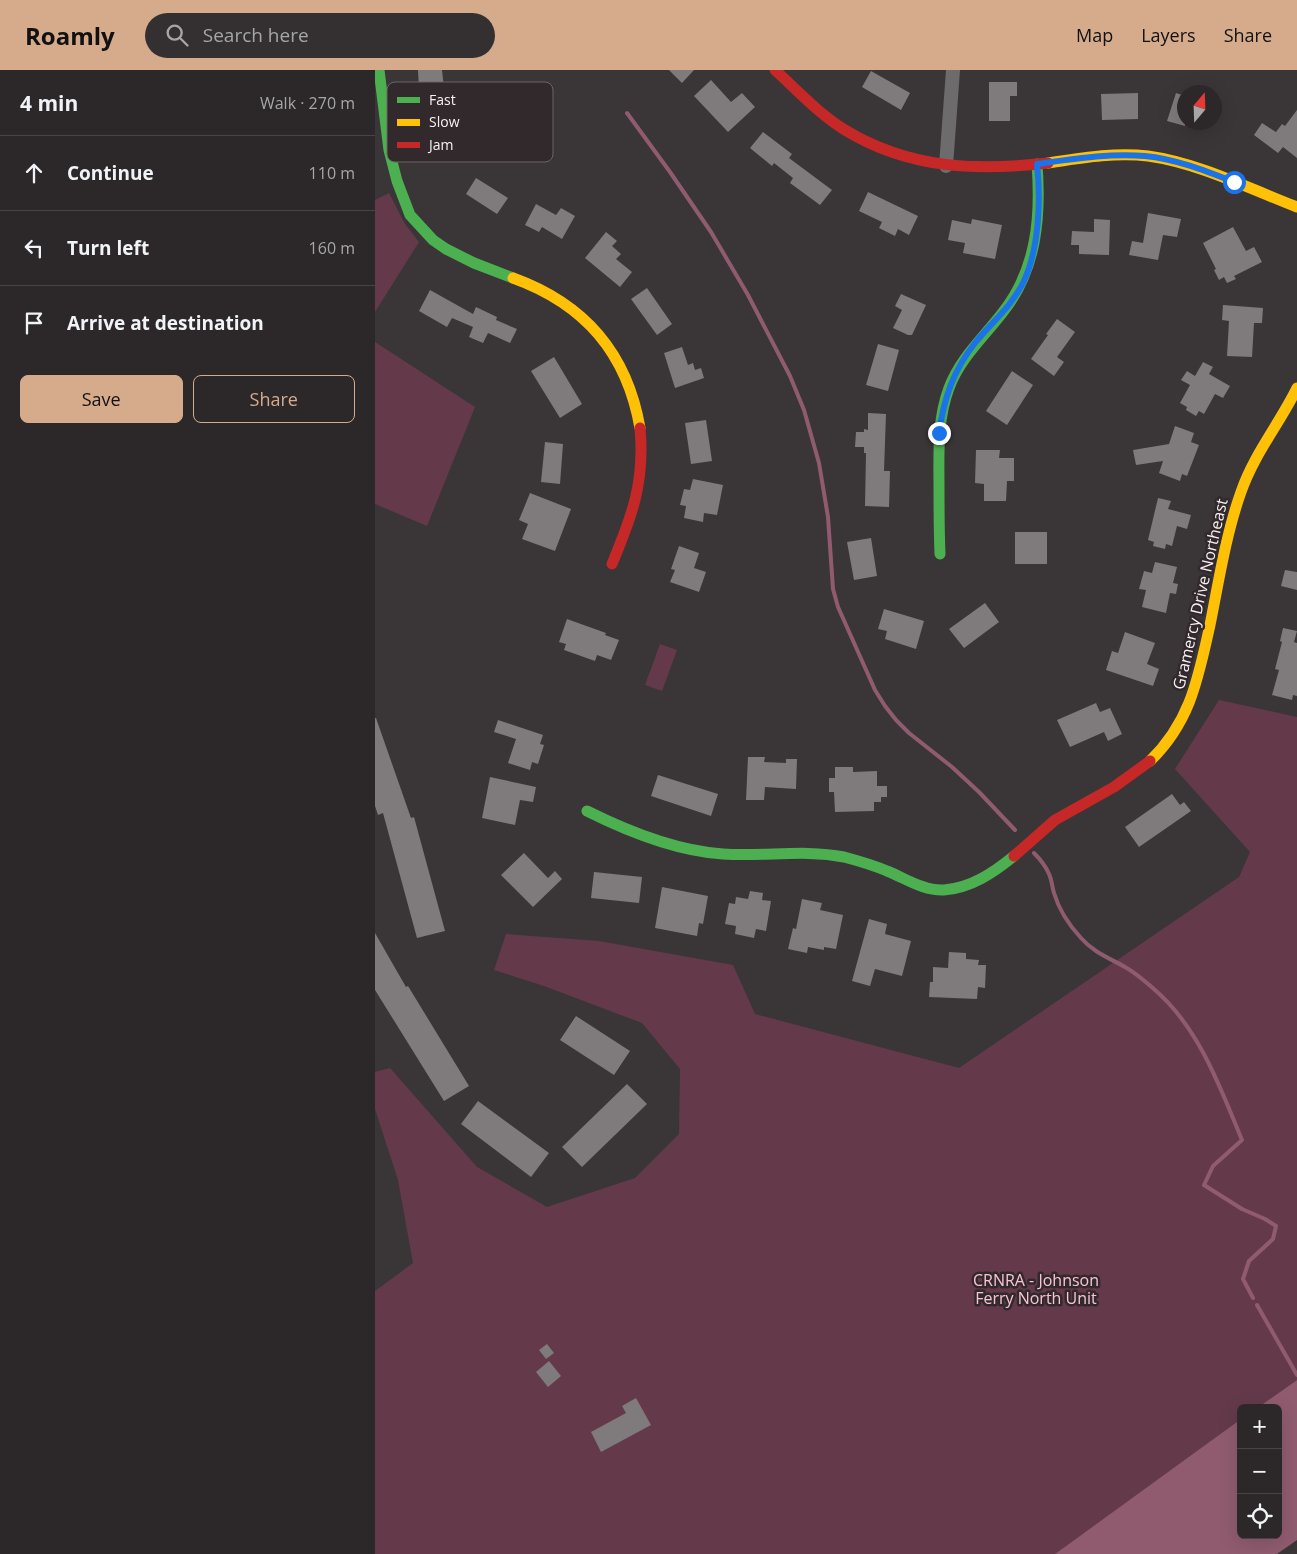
<!DOCTYPE html>
<html lang="en">
<head>
<meta charset="utf-8">
<style>
	:root { --surface:#2c2829; --page:#343031; --text:#f1f3f6; --muted:#a6a6a8; --line:#484446; --accent:#d6ab8b }
	body { margin:0; font-family:"Open Sans",sans-serif; background:var(--page); color:var(--text) }
	.controls { position:absolute; right:15px; bottom:15px; display:grid; overflow:hidden; border-radius:8px; box-shadow:0 5px 20px #0002 }
	.controls button { width:45px; height:45px; display:grid; place-items:center; padding:0; border:0; border-bottom:1px solid var(--line); background:var(--surface); color:var(--text); font:25px sans-serif }
	.compass { position:absolute; left:802px; top:15px; width:45px; height:45px; border-radius:50%; background:var(--surface); box-shadow:0 5px 20px #0002; rotate:19deg }
	.stop { position:absolute; width:15px; height:15px; margin:-11px; border:4px solid #1a73e8; border-radius:50%; background:#fff }
	.stop.end { background:#1a73e8; border-color:#fff; box-shadow:0 1px 5px #0008 }
	.list { margin:0; padding:0; list-style:none }
	h2 { display:flex; justify-content:space-between; align-items:center; height:65px; margin:0; padding:0 20px; font-size:21px }
	h2 small { font-size:16px; font-weight:400; color:var(--muted) }
	.list li { display:grid; grid-template-columns:32px 1fr auto; gap:15px; align-items:center; box-sizing:border-box; height:75px; padding:0 20px; border-top:1px solid var(--line) }
	.list b { display:block; font-size:19px; white-space:nowrap }
	.list em { font-size:16px; font-style:normal; color:var(--muted) }
	.actions { display:flex; gap:10px; padding:15px 20px }
	.actions a { flex:1; padding:11px 0; border:1px solid var(--accent); border-radius:8px; text-align:center; font-size:18px; color:var(--accent) }
	.actions .main { background:var(--accent); color:#111 }
	.icon { flex:none; width:28px; height:28px; fill:none; stroke:currentColor; stroke-width:2; stroke-linecap:round; stroke-linejoin:round }
	.map { position:relative; flex:none; width:922px; height:1484px; overflow:hidden }
	header { display:flex; align-items:center; gap:30px; box-sizing:border-box; height:70px; padding:0 25px; background:var(--accent); color:#111 }
	header strong { font-size:24px }
	nav { display:flex; gap:28px; margin-inline-start:auto; font-size:18px }
	.search { width:350px; height:45px; background:var(--page); display:flex; align-items:center; gap:12px; box-sizing:border-box; padding:0 18px; border-radius:28px; color:var(--muted); font-size:19px }
	main { display:flex }
	aside { flex:1; background:var(--surface) }
	.map>svg:first-child { display:block }
</style>
</head>
<body>
<header>
<strong>Roamly</strong>
<div class="search"><svg class="icon" aria-label="search" viewBox="0 0 24 24"><circle cx="10" cy="10" r="6"/><path d="M15 15l6 6"/></svg>Search here</div>
<nav><a>Map</a><a>Layers</a><a>Share</a></nav>
</header>
<main>
<aside>
<h2>4 min<small>Walk · 270 m</small></h2>
<ul class="list">
<li><svg class="icon" aria-label="ahead" viewBox="0 0 24 24"><path d="M12 20V5M6 11l6-6 6 6"/></svg><div><b>Continue</b></div><em>110 m</em></li>
<li><svg class="icon" aria-label="left" viewBox="0 0 24 24"><path d="M17 20v-9H6M10 6l-5 5 5 5"/></svg><div><b>Turn left</b></div><em>160 m</em></li>
<li><svg class="icon" aria-label="arrive" viewBox="0 0 24 24"><path d="M6 21V4h12l-3 4 3 4H6"/></svg><div><b>Arrive at destination</b></div></li>
</ul>
<div class="actions"><a class="main">Save</a><a>Share</a></div>
</aside>
<div class="map">
<svg width="922" height="1484" viewBox="0 0 922 1484">
	<rect width="100%" height="100%" fill="#3a3537"/>
	<path fill="#643a4b" d="M14,123L30,154L44,172L0,242V130Z
		M0,272L100,337L52,456L0,434Z
		M285,574L302,580L287,621L270,615Z
		M844,630L922,647V1310L882,1338H866V1349L680,1484H0V1221L38,1193L23,1110L0,1039V1002L15,998L102,1097L172,1137L260,1108L304,1064L305,999L267,953L169,916L119,900L131,864L224,871L358,895L380,944L584,998L864,807L875,782L800,699Z"/>
	<path fill="#905b6f" d="M922,1310V1470L902,1484H680L866,1349V1465H903V1338H882Z"/>
	<g fill="none" stroke-linecap="round" stroke-linejoin="round">
		<path stroke="#905b6f" stroke-width="4" d="M252,43L295,102L336,162L373,225L415,306L429,340L444,393L453,447L458,519L463,537L500,620L510,636L521,650L534,663L577,697L604,722L640,760
			M659,783C665,789 671,797 674,804C677,810 677,817 679,823C684,840 694,855 706,868C718,882 734,888 750,897C761,903 771,912 780,920C824,958 845,1017 867,1070L838,1096L829,1115L867,1139L890,1149L901,1156L898,1169L874,1191L868,1209L878,1228
			M882,1235L922,1305"/>
	</g>
	<path fill="#7f7a7c" d="M43,0H67L69,18L44,20Z
		M294,0H319L307,13Z
		M496,1L535,23L526,40L487,17Z
		M336,10L356,32L367,23L380,37L353,62L319,26Z
		M614,12H642V26H635V51H614Z
		M763,23V49L727,50L726,24Z
		M801,23L810,26V56L792,51Z
		M922,40V88L908,77L903,83L879,65L887,53L901,62L907,54L910,56Z
		M388,62L417,84L414,88L457,120L445,135L415,113L418,108L399,93L397,96L375,78Z
		M101,108L133,128L122,144L91,124Z
		M493,122L543,146L534,165L523,159L520,166L504,158L507,152L484,141Z
		M161,134L181,145L186,138L200,146L187,169L167,157L164,162L150,155Z
		M773,143L806,149L802,167L788,165L783,190L754,185L757,171L768,173Z
		M597,149L627,155L620,189L588,183L590,173L573,170L577,150L596,154Z
		M719,149L735,150L734,185L704,184V175H696L697,161L719,162Z
		M858,157L871,181L879,177L887,192L859,206L861,209L852,213L849,207L844,210L839,200L841,199L828,173Z
		M231,162L242,171L237,176L246,184L241,189L257,202L245,217L210,188Z
		M272,218L297,254L282,265L256,229Z
		M55,220L98,244L101,237L122,247L121,250L142,259L135,273L113,263L108,273L94,267L98,257L77,248L72,257L44,241Z
		M526,224L551,235L537,265H533L518,258L527,240L520,236Z
		M848,235L888,238L887,253H879L877,287L852,286L854,251L847,250Z
		M682,249L700,262L682,287L689,292L679,306L656,289L673,265L671,264Z
		M503,274L524,280L513,321L491,315Z
		M307,277L313,295L318,293L320,300L326,298L329,308L300,318L289,283Z
		M179,287L207,334L185,348L156,301Z
		M828,292L838,297L834,304L855,316L848,328L840,324L829,344L824,341L821,346L811,340L812,337L805,333L815,315L806,310L812,301L820,306Z
		M637,301L658,315L632,355L611,341Z
		M493,343L511,344L509,401H515L514,437L490,436L491,383H489V377H480L481,362H489V359L493,360Z
		M331,350L337,391L316,394L310,353Z
		M800,356L819,363L816,372L824,375L812,406L807,404L805,411L784,403L788,391L761,395L758,380L794,374Z
		M170,372L188,374L185,414L166,412Z
		M601,380H625L624,388H639V411H632L631,431H609V414L600,413Z
		M318,409L348,415L342,445L329,443L328,452L309,448L311,436L305,435L309,419L315,420Z
		M155,423L196,439L180,481L147,469L153,454L144,450Z
		M783,428L796,431L793,439L816,445L812,459L802,456L797,476L791,474L790,479L778,476L779,472L773,470Z
		M640,462H672V494H640Z
		M496,468L502,506L479,510L472,472Z
		M304,476L324,483L319,498L331,502L324,522L295,512L300,500L296,499Z
		M780,492L802,497L798,513L803,514L801,524L795,523L791,543L767,537L771,520L764,519L769,501L777,503Z
		M910,500L922,502V520L906,516Z
		M610,533L624,552L589,578L574,559Z
		M509,539L549,551L541,579L510,569L512,561L503,559Z
		M192,549L231,563L230,565L244,570L236,590L222,585L220,591L189,580L191,574L184,572Z
		M908,558L922,561L919,572L922,573V626L918,625L917,630L897,625L904,600L900,599L907,572L905,571Z
		M750,562L780,573L772,594L784,599L778,616L731,600L737,581L743,583Z
		M721,633L725,642L735,638L747,664L733,671L729,662L695,677L682,650Z
		M0,648H1L36,748L39,747L70,861L42,868L8,743L3,745L0,736Z
		M123,650L168,665L165,674L169,675L163,694L157,692L155,700L133,693L141,669L119,662Z
		M373,687H390L389,692L411,693V689H422L421,719L390,717L389,730H371Z
		M460,697H478V702L502,701V716H512V727H506V732H499V741L460,742L459,722H454V708H460Z
		M283,705L343,724L336,746L276,726Z
		M115,707L161,717L158,732L145,730L140,755L107,748Z
		M797,724L805,735L809,732L816,741L764,777L750,757Z
		M149,783L173,808L180,801L187,809L158,837L126,805Z
		M219,802L267,807L264,833L216,828Z
		M287,817L333,826L328,854L324,853L322,866L280,858Z
		M375,821L388,823L387,830L396,831L391,861L381,859L379,868L360,864L361,856L350,854L354,833L360,834L361,827L373,829Z
		M427,829L447,833L445,840L468,845L461,879L449,877V880L433,877L432,883L413,879L418,858L421,859Z
		M494,849L512,854L510,864L536,871L527,906L500,899L495,916L477,911Z
		M0,863L31,917L33,916L94,1016L69,1031L0,920Z
		M574,882L591,883V889L604,890L603,895H611L610,918L603,917L602,929L554,927L555,912H558V897L573,898Z
		M201,946L255,981L239,1005L185,970Z
		M252,1014L272,1034L207,1097L187,1077Z
		M103,1031L174,1083L156,1107L86,1054Z
		M172,1274L179,1283L171,1289L164,1280Z
		M174,1291L186,1306L173,1317L161,1302Z
		M261,1328L276,1355L226,1382L216,1362L251,1343L247,1336Z"/>
	<g fill="none" stroke-linecap="round" stroke-linejoin="round">
		<path stroke="#6e6b6c" stroke-width="14" d="M571,96L578,0"/>
		<path stroke="#4caf50" stroke-width="11" d="M4,0L14,80L22,111L35,145L58,170L71,179L99,193L138,208
			M565,484C564,461 564,439 564,416C564,383 562,350 574,318C585,288 609,267 628,242C662,199 666,146 662,94
			M212,741C254,762 301,781 348,784C389,787 429,779 469,787C484,791 498,795 512,801C530,808 548,821 569,820C596,818 618,803 639,786"/>
		<path stroke="#ffc107" stroke-width="11" d="M673,93C706,88 740,82 773,86C824,93 875,119 922,137
			M138,208C210,234 252,283 265,358
			M775,691C816,651 823,608 835,555C844,510 851,464 866,422C879,384 905,353 922,318"/>
		<path stroke="#c62828" stroke-width="11" d="M400,0C422,20 444,44 470,60C534,99 601,101 673,93
			M237,494C257,446 270,412 265,358
			M639,786L680,750L739,717L775,691"/>
	</g>
	<g fill="none" stroke-linecap="round" stroke-linejoin="round">
		<path stroke="#1a73e8" stroke-width="6" d="M564,363C569,328 578,301 600,273C616,253 636,237 648,213C664,180 666,131 662,94C698,89 734,83 770,86C801,89 831,101 859,112"/>
	</g>
	<g text-anchor="middle" dominant-baseline="central" stroke-width="5" stroke-linejoin="round" paint-order="stroke">
		<g font-size="16" fill="#f6f0f2" stroke="#32292c">
			<text transform="translate(825 524) rotate(-77)">Gramercy Drive Northeast</text>
		</g>
		<g font-size="16" fill="#f9c3d6" stroke="#32292c">
			<text x="661" y="1210">CRNRA - Johnson<tspan x="661" dy="18">Ferry North Unit</tspan></text>
		</g>
	</g>
	<rect x="12" y="12" width="166" height="80" rx="8" fill="#32292c" stroke="#6d6567" stroke-width="1"/>
	<rect x="22" y="27" width="23" height="6" fill="#4caf50"/>
	<rect x="22" y="49" width="23" height="7" fill="#ffc107"/>
	<rect x="22" y="72" width="23" height="6" fill="#c62828"/>
	<g font-size="14" fill="#f6f0f2">
		<text x="54" y="35">Fast</text>
		<text x="54" y="57">Slow</text>
		<text x="54" y="80">Jam</text>
	</g>
</svg>
<div class="controls">
<button>+</button>
<button>−</button>
<button><svg class="icon" aria-label="locate" viewBox="0 0 24 24"><circle cx="12" cy="12" r="6"/><path d="M12 2v4M12 18v4M2 12h4M18 12h4"/></svg></button>
</div>
<svg class="compass" viewBox="-18 -18 36 36"><path d="M0-13l5 13h-10z" fill="#e53935"/><path d="M0 13l5-13h-10z" fill="#a6a6a8"/></svg>
<div class="stop" style="left:859px;top:112px"></div>
<div class="stop end" style="left:564px;top:363px"></div>
</div>
</main>
</body>
</html>
